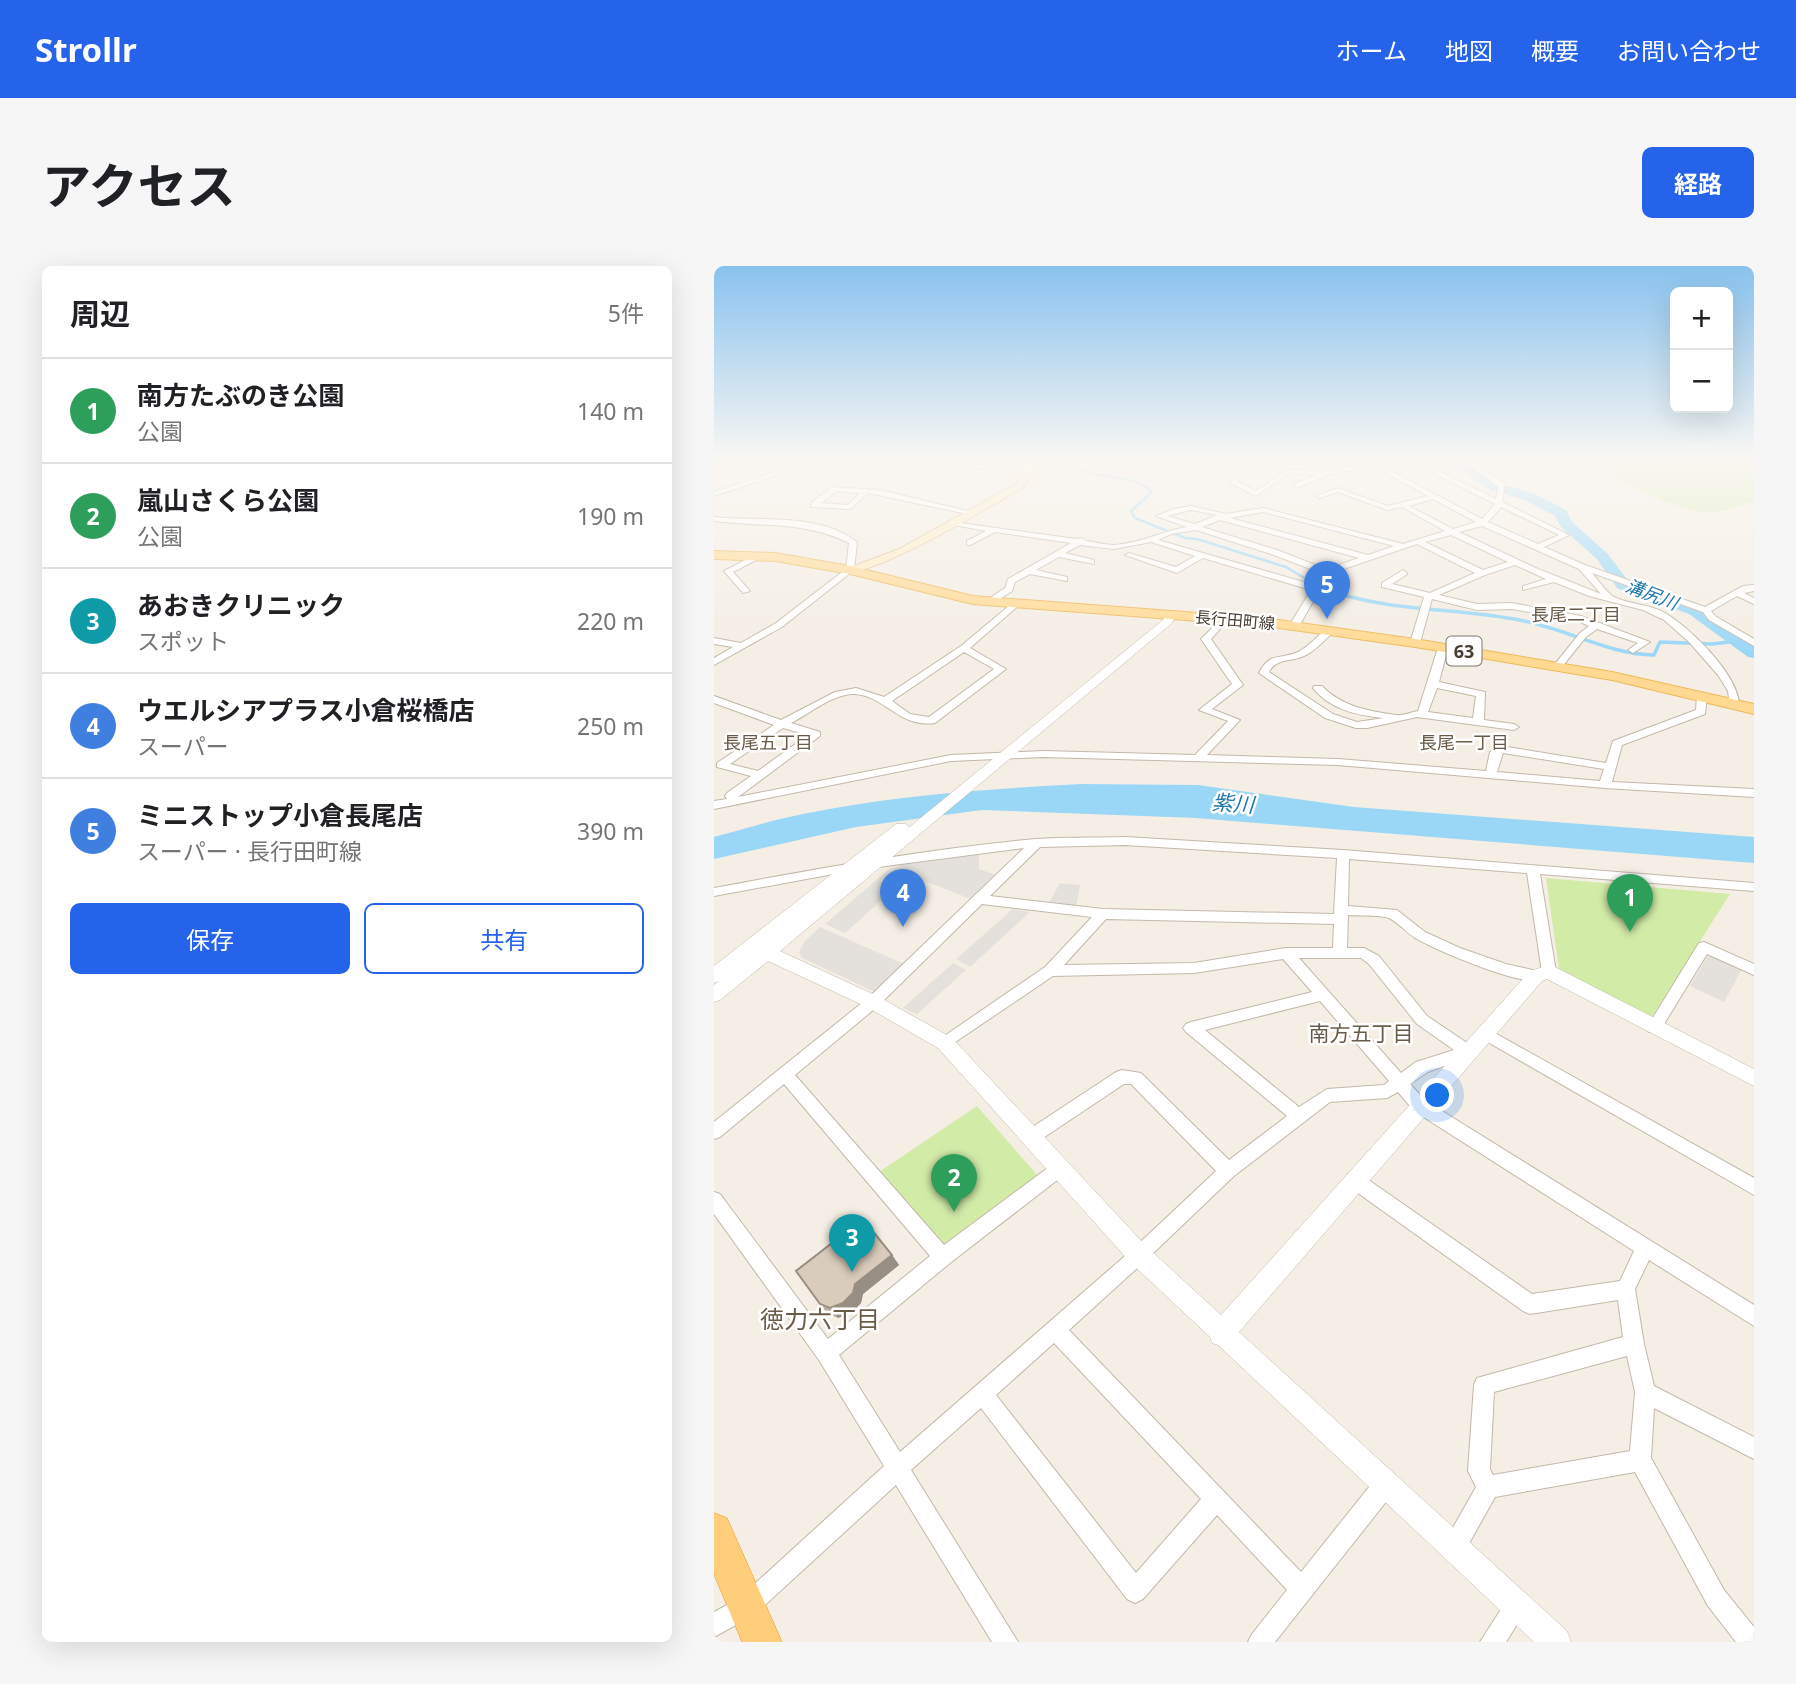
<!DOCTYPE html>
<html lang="ja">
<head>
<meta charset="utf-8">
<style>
	:root { --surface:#fff; --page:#f6f6f6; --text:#202124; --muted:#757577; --line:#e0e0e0; --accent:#2563eb }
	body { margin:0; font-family:"Noto Sans","Noto Sans JP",sans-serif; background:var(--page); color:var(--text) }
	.controls { position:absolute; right:21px; top:21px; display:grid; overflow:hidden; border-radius:10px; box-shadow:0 7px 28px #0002 }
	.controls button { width:63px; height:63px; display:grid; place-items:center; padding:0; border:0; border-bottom:2px solid var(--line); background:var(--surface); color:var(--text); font:35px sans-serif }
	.you { position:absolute; left:724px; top:830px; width:24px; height:24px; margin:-18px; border:5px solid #fff; border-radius:50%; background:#1a73e8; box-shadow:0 0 0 10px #1a73e833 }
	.badge { display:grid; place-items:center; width:46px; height:46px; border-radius:50%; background:var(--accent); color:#fff; font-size:23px; font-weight:700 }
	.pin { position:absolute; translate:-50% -58px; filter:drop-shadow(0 2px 4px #0008) }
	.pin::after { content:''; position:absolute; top:37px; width:24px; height:21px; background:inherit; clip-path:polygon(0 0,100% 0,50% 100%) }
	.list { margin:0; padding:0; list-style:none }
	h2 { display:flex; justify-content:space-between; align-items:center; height:91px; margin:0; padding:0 28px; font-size:30px }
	h2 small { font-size:23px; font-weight:400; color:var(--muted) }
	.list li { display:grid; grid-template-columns:46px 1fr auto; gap:21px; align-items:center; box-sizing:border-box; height:105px; padding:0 28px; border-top:2px solid var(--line) }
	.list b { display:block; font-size:26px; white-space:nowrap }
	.list p { margin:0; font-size:23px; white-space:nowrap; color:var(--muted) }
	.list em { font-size:23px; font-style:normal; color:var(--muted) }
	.actions { display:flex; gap:14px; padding:21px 28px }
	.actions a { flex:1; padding:16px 0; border:2px solid var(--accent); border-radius:10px; text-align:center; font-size:24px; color:var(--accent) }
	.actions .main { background:var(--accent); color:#fff }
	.map { position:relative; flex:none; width:1040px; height:1376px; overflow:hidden; border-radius:10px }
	header { display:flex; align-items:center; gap:42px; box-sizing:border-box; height:98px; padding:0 35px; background:var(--accent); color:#fff }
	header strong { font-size:33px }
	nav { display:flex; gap:38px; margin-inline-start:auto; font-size:24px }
	.intro { display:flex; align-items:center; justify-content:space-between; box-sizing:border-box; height:168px; padding:0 42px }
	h1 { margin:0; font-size:49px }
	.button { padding:18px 32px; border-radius:10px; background:var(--accent); color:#fff; font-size:24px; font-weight:700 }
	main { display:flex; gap:42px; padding:0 42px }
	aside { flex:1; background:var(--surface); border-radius:10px; box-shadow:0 7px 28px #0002 }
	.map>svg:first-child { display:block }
</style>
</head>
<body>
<header>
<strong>Strollr</strong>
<nav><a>ホーム</a><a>地図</a><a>概要</a><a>お問い合わせ</a></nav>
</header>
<div class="intro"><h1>アクセス</h1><a class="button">経路</a></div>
<main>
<aside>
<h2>周辺<small>5件</small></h2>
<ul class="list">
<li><span class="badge" style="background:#2e9e5b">1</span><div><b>南方たぶのき公園</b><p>公園</p></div><em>140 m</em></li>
<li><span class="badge" style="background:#2e9e5b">2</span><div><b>嵐山さくら公園</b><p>公園</p></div><em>190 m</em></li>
<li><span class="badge" style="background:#0f9aa8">3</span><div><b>あおきクリニック</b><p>スポット</p></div><em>220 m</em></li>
<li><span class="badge" style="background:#3f7fe0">4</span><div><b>ウエルシアプラス小倉桜橋店</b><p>スーパー</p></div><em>250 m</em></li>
<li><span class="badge" style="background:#3f7fe0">5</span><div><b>ミニストップ小倉長尾店</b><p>スーパー · 長行田町線</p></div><em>390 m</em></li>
</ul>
<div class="actions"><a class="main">保存</a><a>共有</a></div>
</aside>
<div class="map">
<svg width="1040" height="1376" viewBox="0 0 1040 1376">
	<rect width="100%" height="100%" fill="#f4eee4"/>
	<path fill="#d2eca8" d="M890,194H1040V235C1025,241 1008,247 991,246C968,244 898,217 888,196Z
		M832,612L1016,628L937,752L845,703Z
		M263,840L325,911L233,981L165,906Z"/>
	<path fill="#e4e1dd" d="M265,588V603L285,610L259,634L211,615L187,617L131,667L111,658L173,605L188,599Z
		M346,617L366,619L362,641L335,637Z
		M299,643L316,646L256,701L242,693Z
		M106,661L190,698L161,726L88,692L85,686L91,675Z
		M999,690L1028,703L1010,736L976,720L993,691Z
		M239,697L252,704L203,748L189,742Z"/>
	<path fill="#9ad7f7" d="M367,518L484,519L640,541L1040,571V597L482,552L268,544L142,561L0,593V571C29,563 59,554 89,548C180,529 275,523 367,518Z"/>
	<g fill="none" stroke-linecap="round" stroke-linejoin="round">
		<path stroke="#9ad7f7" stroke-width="2.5" d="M355,194C376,218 412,203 438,226L417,245L421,252L471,272L483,273L572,301L609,323L629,329"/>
		<path stroke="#9ad7f7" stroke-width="3.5" d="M623,327C683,346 748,342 810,355C855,364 894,388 940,389L946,376L998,378L1023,375"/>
		<path fill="#9ad7f7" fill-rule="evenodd" d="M733,194H748L787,218L821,228L852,244L858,256L893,287L915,316L987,340L1040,379V392L1034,391L975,348L903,322L883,293L847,261L841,250L811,234L777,224Z"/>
		<defs>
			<path id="minor" d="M99,194H109L0,230V226Z
				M217,194L268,199L312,194L268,203Z
				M406,194H412L415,199L429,205L426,207L411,201Z
				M649,194L662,197L768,253L781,238L693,194H701L782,233L784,221L749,194H756L791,218L788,236L855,269L830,281L871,299L991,341L1029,320L1040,319V325L1030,327L1040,332V338L1023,330L997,345L1001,350L1040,373V380L995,354L989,346L878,307C884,314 893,327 900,331C914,338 932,338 947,345C973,358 1024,408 1025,438L1020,441L1016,440L1014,425L1004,409L975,376L950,354L929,344L875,330L840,316L809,324V320L832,313L801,299L771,309L725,329L763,338L798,337L867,350L936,376L919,387L914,384L924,377L883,363L872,371L847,402H841V398L866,367L875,360L864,355L798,343L763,344L718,333L706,377L698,379L696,377L710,331L668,321V317L689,304L693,307L692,309L678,318L716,327L761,307L703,278L615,308L585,360L580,363L575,360L597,324L489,292L463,307L411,289L415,287L462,301L481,290L437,276L400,283L366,279L351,287L380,294V298L345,291L322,304L353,311V315L316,308L301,316L298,325L276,339L273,338V334L291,322L294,313L357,277L281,266L256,279H253V275L272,265L235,258L239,256L363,273L368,272L372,275C381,276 391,279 400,279C425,278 448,265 473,261L442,250L460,243L477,240L512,248L549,242L689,278L731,265L688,241L673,244L624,226L606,232L602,230L624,222L674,240L714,230L659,200L614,209L583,222L580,218L603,209L576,207L542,230L514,216L521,214L542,225L573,204L612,205L653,197ZM719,233L762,256L739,263L695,240ZM787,241L845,269L824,278L774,256ZM477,244L503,249L481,258L453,250ZM549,246L680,280L654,289L516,252ZM506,254L645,292L612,303L563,284L488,261ZM768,260L865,303L887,328L824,303L745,266ZM482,264L557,288L607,307L600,319L444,274L457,268ZM737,269L794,296L769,304L711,276Z
				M118,221L166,224L262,247L258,249L154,227L136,243L97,241V237ZM123,225L146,227L134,239L107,237Z
				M0,251C46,256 104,246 143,276L140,304L68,361L0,399V392L19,381L0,378V372L27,377L62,357L132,303L135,277C92,255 47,261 0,255Z
				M43,288H46V292L19,306L36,325L29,327L10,305Z
				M302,334L305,335V339L256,382L292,403L221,457C185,462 171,430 141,428C120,427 95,448 77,457L106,466V470L24,531L237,489L330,485L481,489L514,455L485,444L518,418L487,373L510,350L515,353L497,373L529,419L498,443L526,454L493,489L624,493L772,505L776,486L787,480L892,497L899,475L982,444L983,430L988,427L993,430L991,448L908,479L898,516L1040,523V531L891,522L624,499L330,491L237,495L0,543V535L13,533L11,530L13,527L37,510L3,501V497L60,459L0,437V430L67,454L121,426L142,422L170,431L247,380ZM250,386L280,403L215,451L196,448L178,435ZM69,462L94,469L44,505L16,498ZM789,487L890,503L886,515L783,506Z
				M612,363L620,365C612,373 600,386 590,390C577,396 562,392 555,406L619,448L643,456L670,452C642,449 617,444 599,422L600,420H608C628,441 655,445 682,449C688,450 698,446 704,445L724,382L729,379L734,382L725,416L771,426L770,454L800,458L805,461L800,464L703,451L653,462H642L611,452L545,407C556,385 567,394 584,386C594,381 604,370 612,363ZM723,422L762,430L759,452L714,446Z
				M411,571L629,584L1040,617V625L826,608L842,706L840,710H830L828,706L813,607L635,593L634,640L683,644L711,666L746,682L792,698L827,706L829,710L827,714C806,720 724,685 703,673C693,668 683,654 672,651C660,649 646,650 634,649L633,682H650L665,690L713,750L759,781L762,785L759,789L714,806L696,818L712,835L1040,1039V1060L935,994L921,1023L930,1078L940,1120L1040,1171V1193L940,1142L937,1192L1010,1324L1040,1361V1376H1022L994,1340L921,1206L781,1231L748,1290L740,1293L732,1290L729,1282L732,1274L762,1221L754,1205L760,1119L763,1112L909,1071L904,1034L816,1048L809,1045L634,920L631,914L634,908L640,906L646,908L818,1028L906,1015L920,985L700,845L684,826L673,832L616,836L520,910L431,995L355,1064L587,1306L663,1211L671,1208L679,1211L682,1219L679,1227L561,1376H534L538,1368L573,1324L503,1249L429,1333L421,1337L413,1333L267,1142L197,1204L304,1376H278L182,1219L40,1349L0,1371V1346L24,1333L170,1200L105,1094L0,948V926L6,928L114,1073L216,990L70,818L6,871L0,873V856L154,732L310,582L141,604L0,630V622C106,602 213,583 321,573C350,571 381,572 411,571ZM411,579L623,592L620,648L389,643L276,630L326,581ZM268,638L378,651L331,701L226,773L223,777L226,781L231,783L339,710L480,707L569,693L598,726L477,756L472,758L469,762L472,766L573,850L515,894L427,807L408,804L402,806L311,866L309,871L311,876L317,878L323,876L410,818H417L502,905L419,983L186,1186L125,1089L236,997L351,908L354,903L351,898L345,895L339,898L230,979L81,809L164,740ZM392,653L620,658L619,682H572L480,697L350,699ZM585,692H647L655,698L703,758L740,784L702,796L687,807ZM606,735L675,815L670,819L613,823L585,841L491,764ZM340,1077L487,1233L422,1307L282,1129ZM913,1090L921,1126L916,1185L779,1209L776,1203L780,1126Z
				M990,676L1040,698V709L993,688L945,766H935L932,762L935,758L985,677Z
				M770,761L1040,912V929L765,771L762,767L765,763Z
				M803,1327L811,1331L815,1339L792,1376H766L795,1331Z"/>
			<path id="tertiary" d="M452,347L462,349L458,357L66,685L165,731L238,772L433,981L507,1049L816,705L835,699L841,701L1040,803V820L833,713L828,715L525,1066L853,1365L857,1376H820L504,1079L498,1077L496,1071L417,997L224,782L153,741L54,695L6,734L0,736V719L5,715L0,717V700L182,558H192L195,561L192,564L83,653L449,354Z"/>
			<path id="secondary" d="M313,194H323L317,211L308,222C284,236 149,318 130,304L185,283L302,218Z"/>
			<path id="primary" d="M0,285L61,287L136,300L259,330L550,352L701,373L898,406L1040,438V448L898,414L701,381L550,360L259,338L136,308L61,295L0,293Z"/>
			<path id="trunk" d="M0,1247L13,1252L68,1376H28L0,1308Z"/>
		</defs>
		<use href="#minor" stroke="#c3b8a9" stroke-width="2"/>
		<use href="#tertiary" stroke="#c3b8a9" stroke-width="1"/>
		<use href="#secondary" stroke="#dcc391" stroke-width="2"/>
		<use href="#primary" stroke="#efb857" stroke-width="2"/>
		<use href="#trunk" stroke="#ec9726" stroke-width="1"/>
		<use href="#minor" fill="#fff" fill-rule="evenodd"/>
		<use href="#tertiary" fill="#fff" fill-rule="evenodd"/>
		<use href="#secondary" fill="#ffedc3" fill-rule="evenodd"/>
		<use href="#primary" fill="#ffd992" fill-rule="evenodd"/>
		<use href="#trunk" fill="#ffce7b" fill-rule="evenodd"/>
	</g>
	<path fill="#bbafa1" d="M178,989L185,999L149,1028L147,1037L137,1047L124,1052L114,1048L106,1038Z"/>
	<path fill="#988f83" d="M178,989L185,999L149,1028L147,1037L137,1047L124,1052L116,1042L141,1018Z"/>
	<path fill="#d9ccbb" stroke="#988f83" stroke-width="2" d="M149,953L178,989L141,1018L139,1027L129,1037L116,1042L106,1038L82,1005Z"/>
	<linearGradient id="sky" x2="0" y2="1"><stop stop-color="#89c2ee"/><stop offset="0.5" stop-color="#faf7f3"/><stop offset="1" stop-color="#faf7f3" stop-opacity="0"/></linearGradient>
	<rect width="1040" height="387" fill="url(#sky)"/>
	<g text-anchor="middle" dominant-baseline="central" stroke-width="5" stroke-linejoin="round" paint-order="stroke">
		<g font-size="16" fill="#473e33" stroke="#fff">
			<text transform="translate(521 354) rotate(5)">長行田町線</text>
		</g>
		<g font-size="18" font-style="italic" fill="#2179ab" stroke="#fff">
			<text transform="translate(938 328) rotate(21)">溝尻川</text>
		</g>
		<g font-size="18" fill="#6a5b49" stroke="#fff">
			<text x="862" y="348">長尾二丁目</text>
			<text x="54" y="476">長尾五丁目</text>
			<text x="750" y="476">長尾一丁目</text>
		</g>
		<rect fill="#fff" stroke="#7e7870" stroke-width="2" x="732.5" y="370.5" width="35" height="29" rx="5"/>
		<g font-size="18" font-weight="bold" fill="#473e33">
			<text x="750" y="385">63</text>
		</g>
		<g font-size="21" font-style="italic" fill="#2179ab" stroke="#fff">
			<text transform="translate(519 537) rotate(4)">紫川</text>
		</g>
		<g font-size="21" fill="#6a5b49" stroke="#fff">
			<text x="647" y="767">南方五丁目</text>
		</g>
		<g font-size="24" fill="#6a5b49" stroke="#fff">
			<text x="106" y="1052">徳力六丁目</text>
		</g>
	</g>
</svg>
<div class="controls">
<button>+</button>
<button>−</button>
</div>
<div class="you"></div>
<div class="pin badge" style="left:916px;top:666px;background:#2e9e5b">1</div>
<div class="pin badge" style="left:240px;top:946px;background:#2e9e5b">2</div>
<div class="pin badge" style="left:138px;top:1006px;background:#0f9aa8">3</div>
<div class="pin badge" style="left:189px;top:661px;background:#3f7fe0">4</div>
<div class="pin badge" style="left:613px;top:353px;background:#3f7fe0">5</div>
</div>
</main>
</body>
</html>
